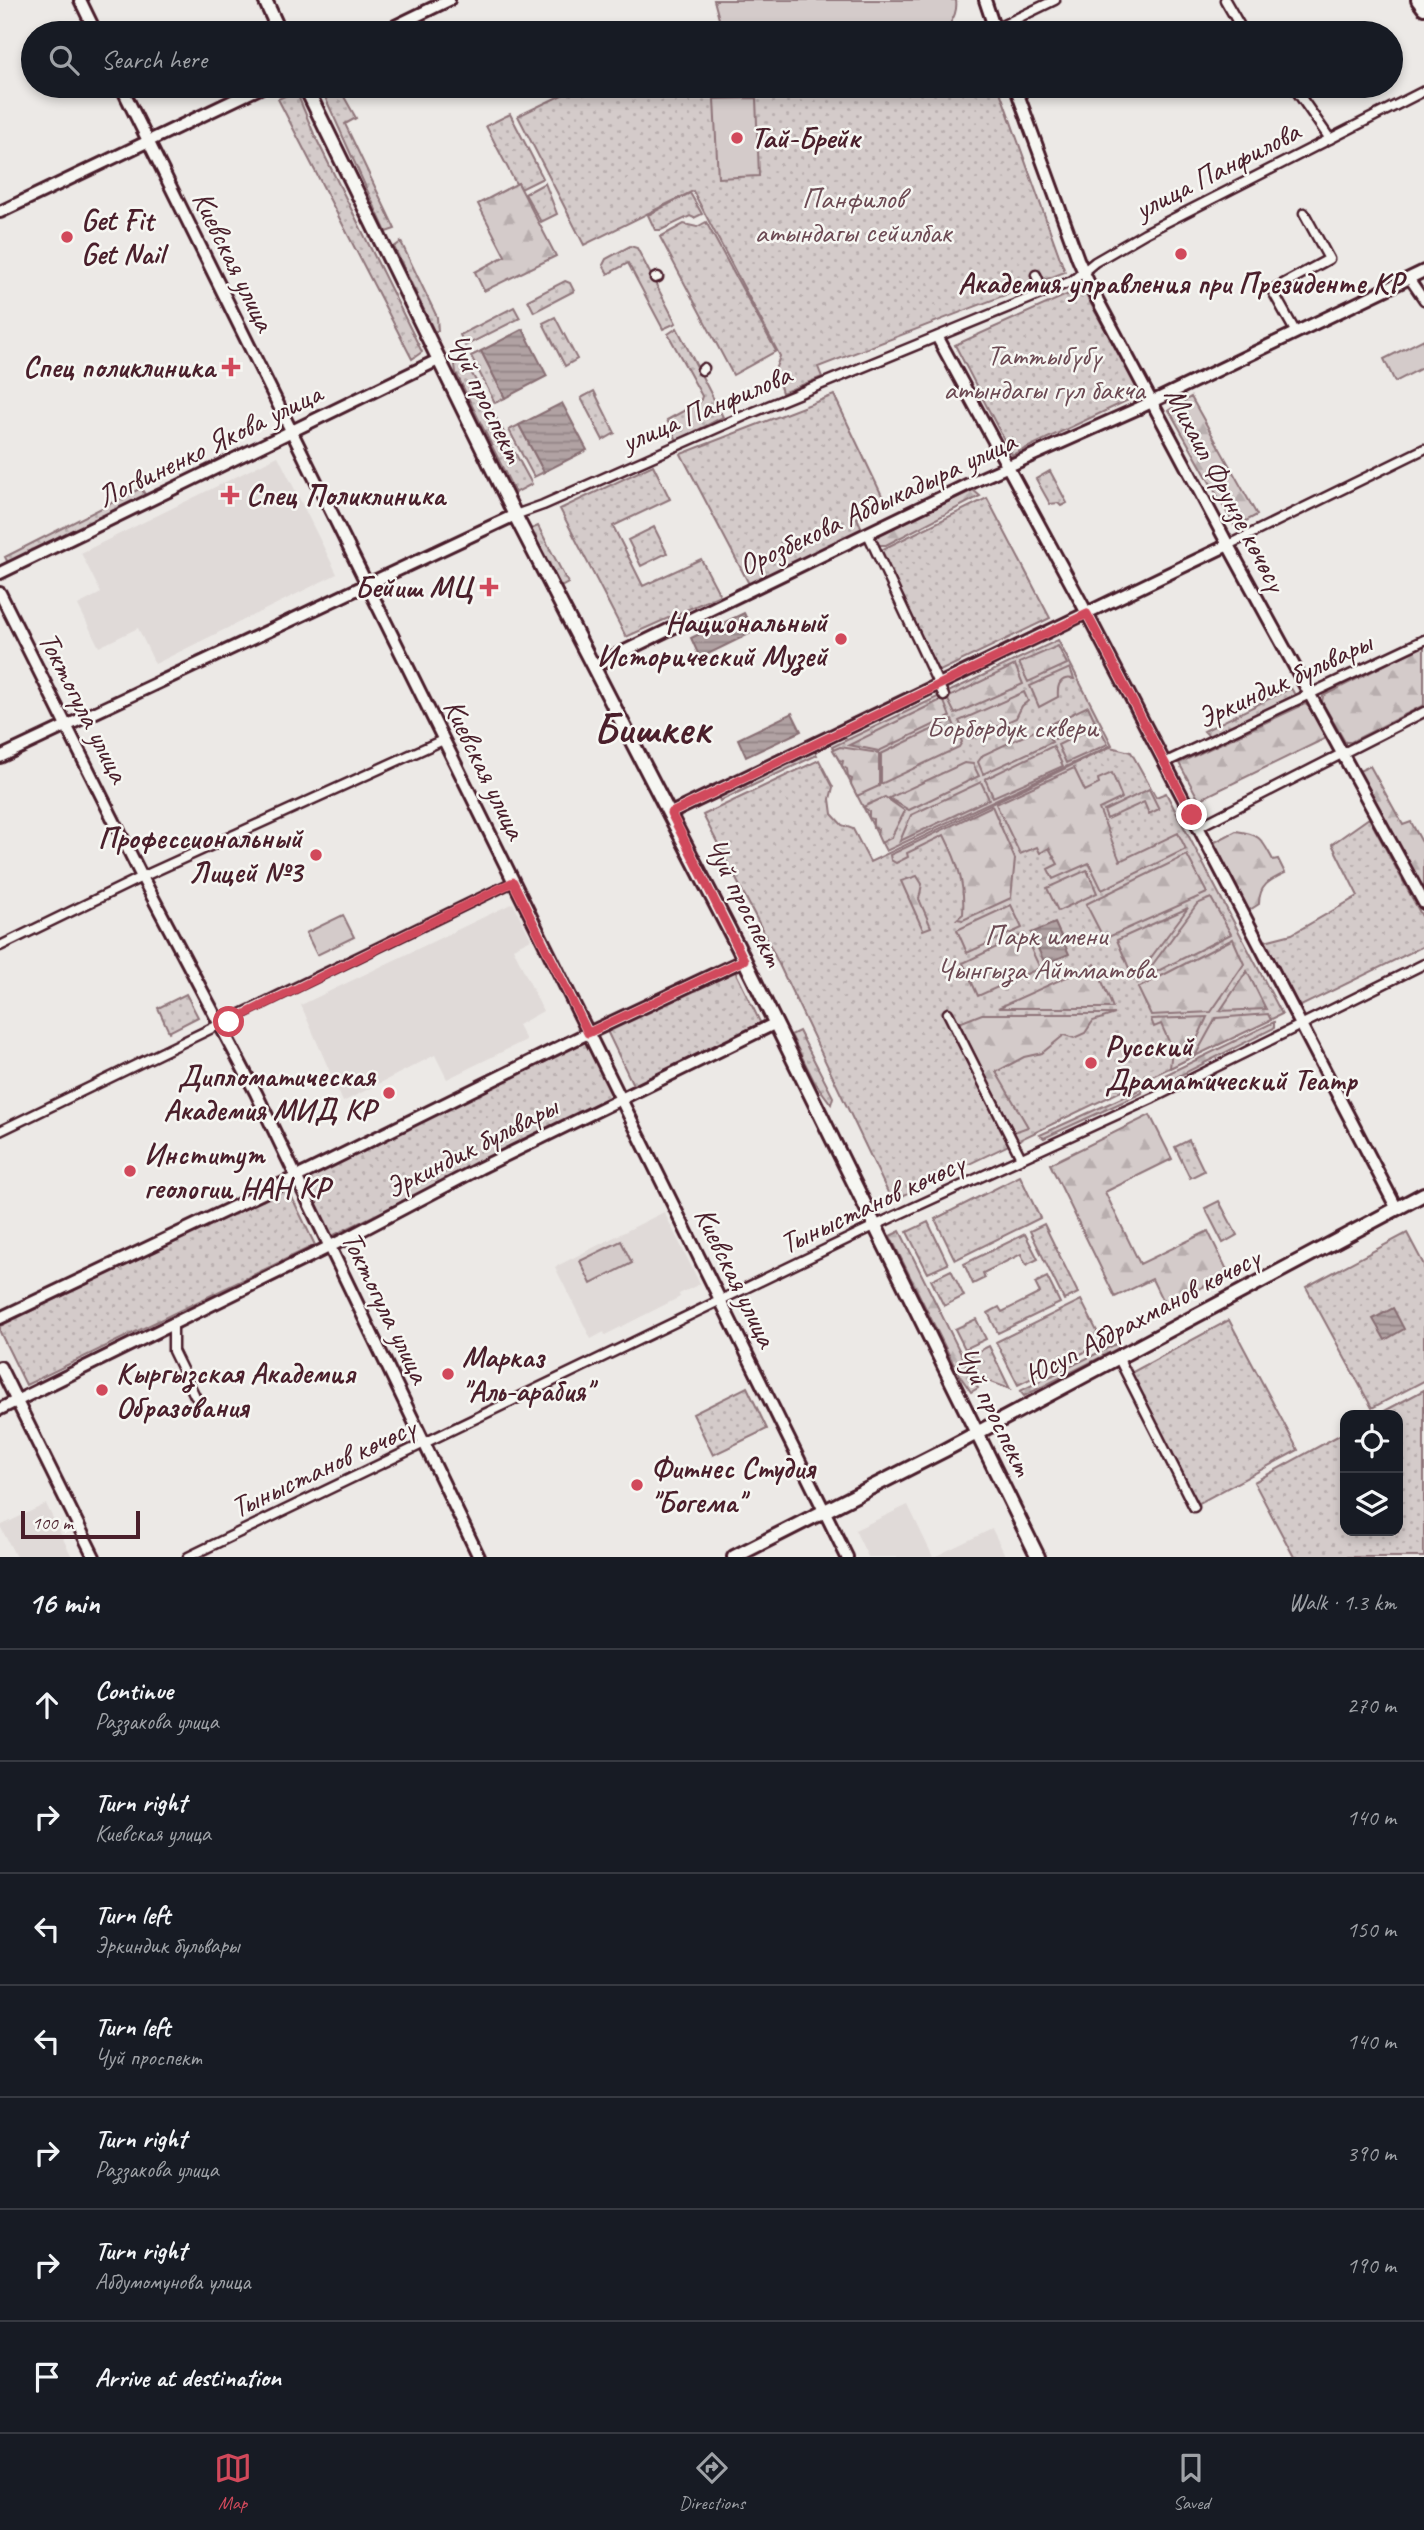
<!DOCTYPE html>
<html lang="en">
<head>
<meta charset="utf-8">
<style>
	:root { --surface:#171b24; --page:#242831; --text:#f1f3f6; --muted:#9ea1a6; --line:#363941; --accent:#d1495b }
	body { margin:0; font-family:Caveat,sans-serif; background:var(--page); color:var(--text) }
	.controls { position:absolute; right:21px; bottom:21px; display:grid; overflow:hidden; border-radius:14px; box-shadow:0 4px 10px #0003 }
	.controls button { width:63px; height:63px; display:grid; place-items:center; padding:0; border:0; border-bottom:2px solid var(--line); background:var(--surface); color:var(--text); font:35px sans-serif }
	.scale { position:absolute; left:21px; bottom:18px; width:119px; box-sizing:border-box; padding-left:7px; border:4px solid #4a1f2b; border-top:0; font-size:19px; line-height:24px; white-space:nowrap; color:#4a1f2b; -webkit-text-stroke:5px #f6f6f2; paint-order:stroke }
	.stop { position:absolute; width:21px; height:21px; margin:-16px; border:5px solid #d1495b; border-radius:50%; background:#fff }
	.stop.end { background:#d1495b; border-color:#fff; box-shadow:0 2px 7px #0008 }
	.list { margin:0; padding:0; list-style:none }
	h2 { display:flex; justify-content:space-between; align-items:center; height:91px; margin:0; padding:0 28px; font-size:30px }
	h2 small { font-size:23px; font-weight:400; color:var(--muted) }
	.list li { display:grid; grid-template-columns:46px 1fr auto; gap:21px; align-items:center; box-sizing:border-box; height:112px; padding:0 28px; border-top:2px solid var(--line) }
	.list b { display:block; font-size:26px; white-space:nowrap }
	.list p { margin:0; font-size:23px; white-space:nowrap; color:var(--muted) }
	.list em { font-size:23px; font-style:normal; color:var(--muted) }
	.icon { flex:none; width:38px; height:38px; fill:none; stroke:currentColor; stroke-width:2; stroke-linecap:round; stroke-linejoin:round }
	.map { position:relative; flex:none; width:1424px; height:1557px; overflow:hidden }
	.search { position:absolute; background:var(--surface); box-shadow:0 4px 10px #0003; left:21px; right:21px; top:21px; height:77px; display:flex; align-items:center; gap:18px; box-sizing:border-box; padding:0 24px; border-radius:38px; color:var(--muted); font-size:26px }
	.sheet { height:875px; background:var(--surface) }
	nav { display:flex; justify-content:space-around; align-items:center; box-sizing:border-box; height:98px; border-top:2px solid var(--line); background:var(--surface); font-size:19px; color:var(--muted) }
	nav a { display:grid; justify-items:center; gap:4px }
	nav .on { color:var(--accent) }
	.map>svg:first-child { display:block }
</style>
</head>
<body>
<div class="map">
<svg width="1424" height="1557" viewBox="0 0 1424 1557">
	<defs>
		<pattern id="green-dots" width="8" height="8" patternUnits="userSpaceOnUse" patternTransform="scale(1.75)"><rect width="8" height="8" fill="#d4cbca"/><path d="M2 2h.1M6 6h.1" fill="none" stroke="#b8aeae" stroke-width="1.8" stroke-linecap="round"/></pattern>
		<pattern id="forest-firs" width="22" height="20" patternUnits="userSpaceOnUse" patternTransform="scale(1.75)"><rect width="22" height="20" fill="#d4cbca"/><path d="M5 1l3.5 6h-7zM16 11l3.5 6h-7z" fill="#b8aeae"/></pattern>
		<pattern id="water-rules" width="6" height="5" patternUnits="userSpaceOnUse" patternTransform="scale(1.75)"><rect width="6" height="5" fill="#b1a2a3"/><path d="M0 2.5h6" fill="none" stroke="#928385"/></pattern>
	</defs>
	<rect width="100%" height="100%" fill="#ece9e6"/>
	<filter id="ink" filterUnits="userSpaceOnUse"><feTurbulence type="fractalNoise" baseFrequency=".0143" numOctaves="2"/><feDisplacementMap in="SourceGraphic" scale="14" xChannelSelector="R" yChannelSelector="G"/><feConvolveMatrix kernelMatrix="1 2 1 2 8 2 1 2 1" color-interpolation-filters="sRGB"/></filter>
	<g filter="url(#ink)">
		<path fill="#e0dad8" d="M278,456L337,574L155,664L138,628L99,647L78,605L101,593L81,553Z
			M513,903L531,939L513,948L543,1011L518,1025L526,1040L447,1079L435,1055L343,1102L301,1005Z
			M664,1212L700,1284L679,1294L680,1297L605,1335L604,1332L591,1339L555,1267Z
			M46,1504L72,1557H16L0,1526Z
			M908,1505L933,1557H868L855,1530Z
			M992,1529L1006,1557H934Z"/>
		<path fill="url(#green-dots)" stroke="#8f757a" stroke-width="2" d="M320,86H338L356,118L345,124L395,229L386,232Z
			M614,86H785L786,95L849,86H998L1065,272L818,367L822,377L782,393L775,370L780,356L693,191L584,245L518,116L566,93Z
			M296,91L314,134L422,352L412,359L278,99Z
			M510,114L543,178L521,189L518,183L516,184L486,126Z
			M545,183L557,214L541,222L525,194Z
			M690,193L702,214L694,218L690,216L661,230H655L648,215Z
			M706,222L776,351L733,375L660,237L684,224L697,227Z
			M401,242L437,317L438,331H434L394,247Z
			M630,246L637,248L676,323L663,329L628,263L608,274L603,265L606,259Z
			M565,281L570,283L574,291L534,312L528,300Z
			M1082,288L1141,394L1012,455L955,345Z
			M514,307L520,318L465,346L460,335Z
			M555,317L577,359L565,366L543,323Z
			M677,328L723,417L677,441L667,420L700,402L702,396L668,334Z
			M481,351L505,398L495,403L471,356Z
			M464,359L532,484L515,493L456,373L455,365Z
			M594,391L615,433L603,440L581,398Z
			M834,395L886,504L857,518L863,531L749,584L681,454Z
			M519,425L544,472L534,477L509,430Z
			M653,465L670,499L613,526L643,586L701,559L720,595L626,637L560,509Z
			M1050,471L1067,503L1061,506L1058,503L1050,504L1036,479Z
			M141,488L146,496L8,563L5,557Z
			M987,498L1050,618L938,672L879,551Z
			M538,526L568,583L559,588L529,530Z
			M654,527L667,553L641,566L628,540Z
			M1058,640L1112,745L886,851L832,747Z
			M1291,688L1295,695L1210,737L1204,731Z
			M1110,747L1131,752L1156,797L1166,793L1282,1014L892,1201L764,933L703,815L819,760L833,787L830,799L832,814L842,825L853,829L870,862Z
			M813,749L817,755L720,801L718,795Z
			M1369,818L1424,920V946L1299,1007L1265,941L1292,934L1358,896L1332,844Z
			M734,969L762,1026L635,1089L607,1031Z
			M186,994L198,1017L169,1032L158,1008Z
			M799,1031L833,1097L831,1104L814,1081L791,1035Z
			M589,1039L617,1097L332,1236L303,1179Z
			M1189,1140L1204,1171L1190,1178L1175,1147Z
			M1020,1176L1040,1218L955,1260L935,1219Z
			M287,1187L315,1245L26,1385L0,1332V1326Z
			M1219,1201L1237,1235L1223,1243L1205,1208Z
			M928,1222L948,1264L928,1273L907,1232Z
			M1044,1224L1078,1293L1064,1300L1030,1231Z
			M1407,1233L1424,1265V1381L1372,1408L1306,1287Z
			M1025,1234L1038,1259L1026,1265L1021,1254L983,1273L985,1278L973,1284L964,1264Z
			M951,1270L964,1296L944,1306L931,1280Z
			M1047,1277L1060,1303L998,1333L988,1313L999,1307L1002,1312L1040,1293L1035,1283Z
			M1081,1300L1103,1343L1018,1385L996,1342Z
			M976,1319L986,1339L965,1349L955,1329Z
			M1229,1320L1298,1450L1194,1506L1129,1374Z
			M989,1346L1010,1389L980,1378L969,1356Z
			M747,1387L767,1429L713,1455L693,1414Z
			M1424,1390V1557H1294L1254,1482L1345,1432V1531H1398V1415H1377Z"/>
		<path fill="url(#forest-firs)" stroke="#8f757a" stroke-width="2" d="M518,183L556,256L484,291L475,272L505,256L478,204Z
			M1191,397L1257,515L1235,527L1169,410Z
			M973,490L980,496L886,545H877L874,537Z
			M1424,645V705L1351,742H1345L1322,702L1323,696Z
			M1058,646L1067,664L1028,682L1019,663Z
			M1015,665L1023,684L955,714L947,698Z
			M1070,668L1074,679C1060,676 1057,685 1058,697L1039,707L1030,686Z
			M1024,692L1028,701L1022,706L1016,718L972,738H967L959,721Z
			M943,699L950,717L879,751L849,745Z
			M1305,704C1314,709 1325,729 1324,739L1199,800L1179,763Z
			M1088,706L1095,721L1055,739L1049,725Z
			M952,720L962,742L959,747L881,784V754Z
			M1098,725L1108,744L1066,763L1058,745Z
			M1043,727L1052,742L983,774L978,762L983,755Z
			M1053,746L1063,766L993,797L985,779Z
			M840,747L879,753V786L857,796L851,784L852,779L848,777L847,769L842,766L843,761L839,760L833,750Z
			M964,763L973,764L979,776L909,810L889,798Z
			M1370,766L1403,825L1411,822L1424,846V891L1359,771Z
			M1074,768L1085,791L1099,784L1098,779L1112,773L1122,798L1099,809L1120,861L1178,833L1186,849L1102,890L1089,863L1053,879L1048,869L1058,864L1049,848L1040,853L1037,847L1020,854L996,804Z
			M981,782L989,799L900,841L911,815Z
			M1149,789L1159,809L1149,814L1144,802L1107,819L1104,811Z
			M885,797L905,811L891,838L881,843L877,834L878,829L873,827V819L869,818V811L863,807Z
			M992,806L1015,859L1011,898L963,920L957,919L963,914C965,883 958,863 944,835L907,853L908,857L896,863L891,860L890,855Z
			M1236,831C1261,834 1262,840 1273,860L1278,859L1285,873C1270,880 1259,885 1259,904L1248,911L1213,843Z
			M1187,855L1207,893L1104,939L1086,904Z
			M1087,870L1097,893L1058,911L1047,888Z
			M917,876L922,884L919,899L931,927L923,930L901,881Z
			M1211,898L1231,934L1142,979L1197,904Z
			M1011,905L1022,928L967,953L957,930Z
			M1188,908L1134,980L1117,940Z
			M1024,934L1040,968L978,996L963,963Z
			M1233,939L1244,964L1211,1012L1151,1015L1138,988Z
			M1095,964L1113,1008H998Z
			M1247,971L1266,1009L1220,1011Z
			M982,1014H1115L1093,1021L1085,1033L1074,1038L1064,1035L1042,1053L1024,1057L996,1072L1028,1127L1014,1132L959,1023Z
			M1268,1014L1271,1020L1195,1056L1216,1018Z
			M1207,1017L1188,1059L1170,1068L1172,1048L1161,1024L1154,1027L1151,1019Z
			M1274,1022V1028L1165,1083L1161,1077Z
			M1143,1088L1142,1093L1044,1138L1040,1135Z
			M1150,1115L1172,1159L1105,1192L1140,1264L1208,1231L1229,1274L1165,1306L1152,1279L1115,1297L1050,1164Z
			M900,1231L978,1388L971,1392L958,1373L890,1236Z
			M1118,1343L1119,1348L1024,1396L1020,1391Z"/>
		<path fill="#d4cbca" stroke="#8f757a" stroke-width="2" d="M714,0H956C958,14 951,21 945,33H726L719,19Z
			M756,98L759,176L718,178L714,99Z
			M1424,339V367L1395,382L1384,359Z
			M343,915L354,937L317,955L306,933Z
			M621,1241L632,1263L591,1284L580,1261Z"/>
		<path fill="url(#water-rules)" stroke="#886e73" stroke-width="2" d="M523,329L547,376L505,398L481,351Z
			M562,403L587,450L544,472L519,425Z
			M744,613L753,632L700,658L691,638Z
			M792,713L801,731L746,757L738,739Z
			M1055,923L1069,954L1045,964L1031,933Z
			M1393,1308L1404,1329L1385,1340L1373,1319Z"/>
		<g fill="none" stroke-linecap="round" stroke-linejoin="round">
			<defs>
				<path id="street" d="M1225,0L1244,33
					M995,29L1055,0
					M1293,86L1330,139
					M1036,275L1044,293
					M655,278L658,277
					M1409,278L1424,300
					M1295,331L1272,290L1329,259L1304,213
					M702,370L704,368
					M515,515L543,505L744,416L1072,281L1095,262L1145,233L1424,91
					M868,534L944,696
					M1228,545L1424,449
					M1164,763L1424,640
					M1198,827L1424,712
					M0,946L142,877L443,740
					M948,1013L1021,1158
					M0,1131L513,882
					M173,1323V1351L195,1396
					M1119,1359L1194,1507
					M188,1557L895,1216L1153,1098L1424,964"/>
				<path id="secondary" d="M80,0L96,33
					M985,0L996,33
					M381,33L449,0
					M121,86L847,1557
					M1015,86L1078,259L1090,286L1228,545L1424,903
					M0,212L264,86
					M938,338L1081,602L1397,1209
					M0,573L438,360
					M0,593L142,877L256,1093L479,1557
					M594,666L977,480L1139,408L1424,271
					M0,757L515,515
					M671,813L1228,545
					M0,1318L309,1171L580,1037L744,960
					M0,1367L94,1557
					M0,1409L343,1240L480,1168L776,1023"/>
				<path id="primary" d="M265,0L280,33
					M1418,0L1424,8
					M305,86L515,515L738,947L1038,1557
					M734,1557L945,1450L1424,1194"/>
			</defs>
			<use href="#street" stroke="#4a1f2b" stroke-width="13"/>
			<use href="#secondary" stroke="#4a1f2b" stroke-width="16"/>
			<use href="#primary" stroke="#4a1f2b" stroke-width="18"/>
			<use href="#street" stroke="#f6f6f2" stroke-width="8"/>
			<use href="#secondary" stroke="#f6f6f2" stroke-width="10"/>
			<use href="#primary" stroke="#f6f6f2" stroke-width="12"/>
		</g>
	</g>
	<g fill="none" stroke-linecap="round" stroke-linejoin="round" filter="url(#ink)">
		<path stroke="#d1495b" stroke-width="9" d="M229,1022L513,882L588,1033L744,960L671,813L1087,614L1192,815"/>
	</g>
	<g fill="#d1495b" stroke="#f6f6f2" stroke-width="2.5">
		<circle cx="737" cy="138" r="7"/>
		<circle cx="67" cy="237" r="7"/>
		<circle cx="1181" cy="254" r="7"/>
		<path d="M227.5 356.5h7v7h7v7h-7v7h-7v-7h-7v-7h7z"/>
		<path d="M226.5 484.5h7v7h7v7h-7v7h-7v-7h-7v-7h7z"/>
		<path d="M485.5 576.5h7v7h7v7h-7v7h-7v-7h-7v-7h7z"/>
		<circle cx="841" cy="639" r="7"/>
		<circle cx="316" cy="855" r="7"/>
		<circle cx="1091" cy="1063" r="7"/>
		<circle cx="389" cy="1093" r="7"/>
		<circle cx="130" cy="1171" r="7"/>
		<circle cx="448" cy="1374" r="7"/>
		<circle cx="102" cy="1390" r="7"/>
		<circle cx="637" cy="1485" r="7"/>
	</g>
	<g text-anchor="middle" dominant-baseline="central" stroke-width="5" stroke-linejoin="round" paint-order="stroke">
		<g font-size="30" font-weight="bold" fill="#4a1f2b" stroke="#f6f6f2" text-anchor="start">
			<text x="751" y="138">Тай-Брейк</text>
			<text x="81" y="220">Get Fit<tspan x="81" dy="34">Get Nail</tspan></text>
			<text x="1181" y="283" text-anchor="middle">Академия управления при Президенте КР</text>
			<text x="215" y="367" text-anchor="end">Спец поликлиника</text>
			<text x="246" y="495">Спец Поликлиника</text>
			<text x="473" y="587" text-anchor="end">Бейиш МЦ</text>
			<text x="827" y="622" text-anchor="end">Национальный<tspan x="827" dy="34">Исторический Музей</tspan></text>
			<text x="302" y="838" text-anchor="end">Профессиональный<tspan x="302" dy="34">Лицей №3</tspan></text>
			<text x="1105" y="1046">Русский<tspan x="1105" dy="34">Драматический Театр</tspan></text>
			<text x="375" y="1076" text-anchor="end">Дипломатическая<tspan x="375" dy="34">Академия МИД КР</tspan></text>
			<text x="144" y="1154">Институт<tspan x="144" dy="34">геологии НАН КР</tspan></text>
			<text x="462" y="1357">Марказ<tspan x="462" dy="34">"Аль-арабия"</tspan></text>
			<text x="116" y="1373">Кыргызская Академия<tspan x="116" dy="34">Образования</tspan></text>
			<text x="651" y="1468">Фитнес Студия<tspan x="651" dy="34">"Богема"</tspan></text>
		</g>
		<g font-size="30" fill="#4a1f2b" stroke="#f6f6f2">
			<text transform="translate(1217 170) rotate(-27)">улица Панфилова</text>
			<text transform="translate(234 261) rotate(64)">Киевская улица</text>
			<text transform="translate(486 398) rotate(64)">Чуй проспект</text>
			<text transform="translate(706 408) rotate(-23)">улица Панфилова</text>
			<text transform="translate(209 445) rotate(-26)">Логвиненко Якова улица</text>
			<text transform="translate(1226 489) rotate(62)">Михаил Фрунзе көчөсү</text>
			<text transform="translate(877 503) rotate(-25)">Орозбекова Абдыкадыра улица</text>
			<text transform="translate(1284 680) rotate(-25)">Эркиндик бульвары</text>
			<text transform="translate(84 707) rotate(63)">Токтогула улица</text>
			<text transform="translate(485 769) rotate(64)">Киевская улица</text>
			<text transform="translate(745 902) rotate(63)">Чуй проспект</text>
			<text transform="translate(471 1147) rotate(-27)">Эркиндик бульвары</text>
			<text transform="translate(872 1203) rotate(-25)">Тыныстанов көчөсү</text>
			<text transform="translate(736 1277) rotate(64)">Киевская улица</text>
			<text transform="translate(386 1307) rotate(64)">Токтогула улица</text>
			<text transform="translate(1142 1316) rotate(-28)">Юсуп Абдрахманов көчөсү</text>
			<text transform="translate(995 1411) rotate(64)">Чуй проспект</text>
			<text transform="translate(323 1467) rotate(-25)">Тыныстанов көчөсү</text>
		</g>
		<g font-size="30" fill="#6c4a53" stroke="#f6f6f2">
			<text x="853" y="198">Панфилов<tspan x="853" dy="34">атындагы сейилбак</tspan></text>
			<text x="1044" y="355">Таттыбүбү<tspan x="1044" dy="34">атындагы гүл бакча</tspan></text>
			<text x="1012" y="727">Борбордук сквери</text>
			<text x="1046" y="935">Парк имени<tspan x="1046" dy="34">Чынгыза Айтматова</tspan></text>
		</g>
		<g font-size="44" font-weight="bold" fill="#4a1f2b" stroke="#f6f6f2">
			<text x="652" y="728">Бишкек</text>
		</g>
	</g>
</svg>
<div class="controls">
<button><svg class="icon" aria-label="locate" viewBox="0 0 24 24"><circle cx="12" cy="12" r="6"/><path d="M12 2v4M12 18v4M2 12h4M18 12h4"/></svg></button>
<button><svg class="icon" aria-label="layers" viewBox="0 0 24 24"><path d="M12 4l9 5-9 5-9-5zM3 14l9 5 9-5"/></svg></button>
</div>
<div class="scale">100 m</div>
<div class="stop" style="left:229px;top:1022px"></div>
<div class="stop end" style="left:1192px;top:815px"></div>
<div class="search"><svg class="icon" aria-label="search" viewBox="0 0 24 24"><circle cx="10" cy="10" r="6"/><path d="M15 15l6 6"/></svg>Search here</div>
</div>
<section class="sheet">
<h2>16 min<small>Walk · 1.3 km</small></h2>
<ul class="list">
<li><svg class="icon" aria-label="ahead" viewBox="0 0 24 24"><path d="M12 20V5M6 11l6-6 6 6"/></svg><div><b>Continue</b><p>Раззакова улица</p></div><em>270 m</em></li>
<li><svg class="icon" aria-label="right" viewBox="0 0 24 24"><path d="M7 20v-9h11M14 6l5 5-5 5"/></svg><div><b>Turn right</b><p>Киевская улица</p></div><em>140 m</em></li>
<li><svg class="icon" aria-label="left" viewBox="0 0 24 24"><path d="M17 20v-9H6M10 6l-5 5 5 5"/></svg><div><b>Turn left</b><p>Эркиндик бульвары</p></div><em>150 m</em></li>
<li><svg class="icon" aria-label="left" viewBox="0 0 24 24"><path d="M17 20v-9H6M10 6l-5 5 5 5"/></svg><div><b>Turn left</b><p>Чуй проспект</p></div><em>140 m</em></li>
<li><svg class="icon" aria-label="right" viewBox="0 0 24 24"><path d="M7 20v-9h11M14 6l5 5-5 5"/></svg><div><b>Turn right</b><p>Раззакова улица</p></div><em>390 m</em></li>
<li><svg class="icon" aria-label="right" viewBox="0 0 24 24"><path d="M7 20v-9h11M14 6l5 5-5 5"/></svg><div><b>Turn right</b><p>Абдумомунова улица</p></div><em>190 m</em></li>
<li><svg class="icon" aria-label="arrive" viewBox="0 0 24 24"><path d="M6 21V4h12l-3 4 3 4H6"/></svg><div><b>Arrive at destination</b></div></li>
</ul>
</section>
<nav>
<a class="on"><svg class="icon" aria-label="map" viewBox="0 0 24 24"><path d="M3 6l6-2 6 2 6-2v14l-6 2-6-2-6 2zM9 4v14M15 6v14"/></svg>Map</a>
<a><svg class="icon" aria-label="directions" viewBox="0 0 24 24"><path d="M12 3l9 9-9 9-9-9zM9 14v-3h6M13 9l2 2-2 2"/></svg>Directions</a>
<a><svg class="icon" aria-label="saved" viewBox="0 0 24 24"><path d="M7 4h10v16l-5-4-5 4z"/></svg>Saved</a>
</nav>
</body>
</html>
